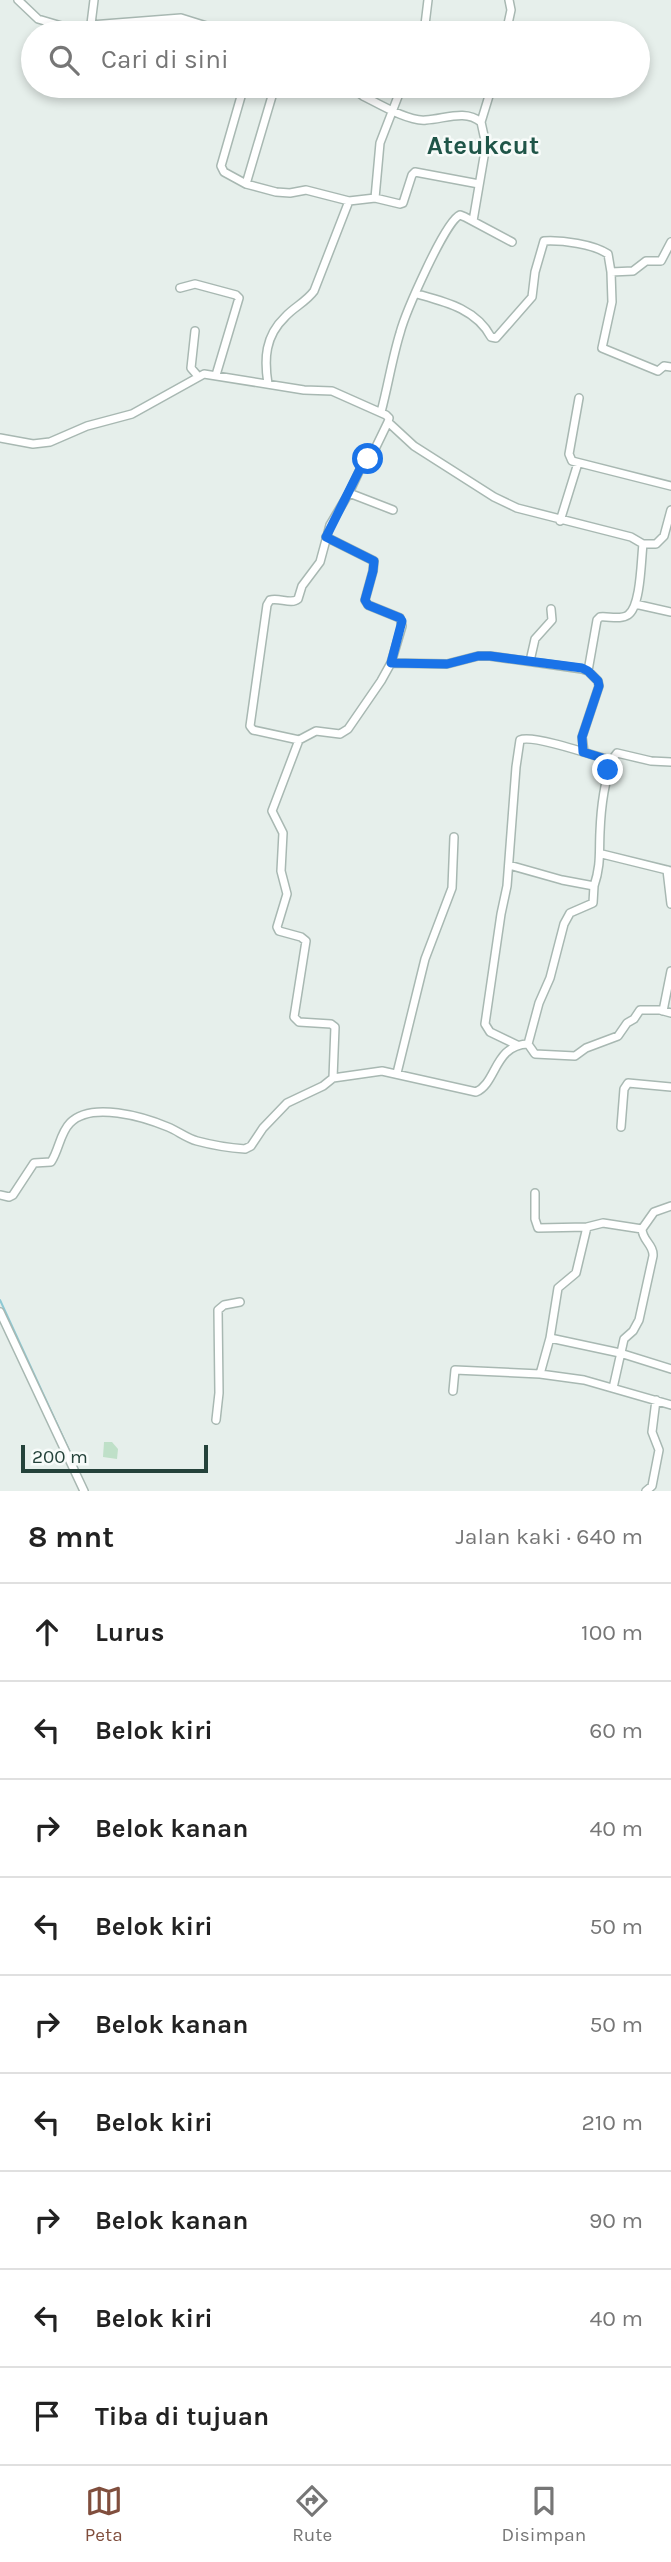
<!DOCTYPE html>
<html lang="id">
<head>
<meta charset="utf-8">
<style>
	:root { --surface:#fff; --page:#f6f6f6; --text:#222; --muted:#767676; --line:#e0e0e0; --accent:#804e3d }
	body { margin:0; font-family:Karla,sans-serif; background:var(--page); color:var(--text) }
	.scale { position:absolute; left:21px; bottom:18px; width:187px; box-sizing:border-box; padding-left:7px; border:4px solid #24423a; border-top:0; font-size:19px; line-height:24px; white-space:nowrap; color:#24423a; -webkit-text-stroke:5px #f7fbf9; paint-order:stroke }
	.stop { position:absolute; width:21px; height:21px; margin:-16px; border:5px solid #1a73e8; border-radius:50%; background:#fff }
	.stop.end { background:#1a73e8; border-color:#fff; box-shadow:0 2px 7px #0008 }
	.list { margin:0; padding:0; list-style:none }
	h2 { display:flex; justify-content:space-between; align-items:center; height:91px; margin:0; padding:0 28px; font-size:30px }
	h2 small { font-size:23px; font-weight:400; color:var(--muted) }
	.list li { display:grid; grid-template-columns:46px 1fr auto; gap:21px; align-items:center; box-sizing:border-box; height:98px; padding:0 28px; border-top:2px solid var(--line) }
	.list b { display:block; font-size:26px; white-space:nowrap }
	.list em { font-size:23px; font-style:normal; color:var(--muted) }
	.icon { flex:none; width:38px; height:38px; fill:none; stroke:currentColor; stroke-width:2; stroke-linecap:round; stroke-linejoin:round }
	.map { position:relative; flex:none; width:671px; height:1491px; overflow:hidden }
	.search { position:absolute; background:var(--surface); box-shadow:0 4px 10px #0003; left:21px; right:21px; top:21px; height:77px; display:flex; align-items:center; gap:18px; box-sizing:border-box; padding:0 24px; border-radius:38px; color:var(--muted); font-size:26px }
	.sheet { height:973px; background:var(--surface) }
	nav { display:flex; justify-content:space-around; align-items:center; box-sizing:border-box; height:98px; border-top:2px solid var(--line); background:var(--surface); font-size:19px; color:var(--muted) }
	nav a { display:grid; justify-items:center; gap:4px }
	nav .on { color:var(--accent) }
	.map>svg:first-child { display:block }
</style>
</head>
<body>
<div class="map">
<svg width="671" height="1491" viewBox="0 0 671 1491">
	<rect width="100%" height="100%" fill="#e6efeb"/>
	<path fill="#bfe0c8" d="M104,1442H112L118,1449L117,1459L103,1457Z"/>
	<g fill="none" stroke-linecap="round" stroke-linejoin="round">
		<path stroke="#8ec9d4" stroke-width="2" d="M0,1300L80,1474"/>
		<defs>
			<path id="minor" d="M18,0L38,19L65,27L181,18L229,33
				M91,24L94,0
				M424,33L428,0
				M506,33L511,10L509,0
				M244,86L221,166L224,172L246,184
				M275,86L246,184L276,192L290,193L306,190L349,201L375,198L400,204L403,203L412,175L415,172L479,184
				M355,86L356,91L363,96C379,104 409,122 426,120C445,119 465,109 481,122
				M375,198L380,143L402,86
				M473,221L486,145L481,122L492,86
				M611,272L612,302L602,348L658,371L664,366L671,367
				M180,288L195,284L236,295L239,298L216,375
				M417,294C446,302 476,309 491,337L496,338L532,297L535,272L544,241C562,240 593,244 608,254L611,272L633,271L646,261H661L671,242
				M195,331L191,368L197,375
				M268,384C264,359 265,336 285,317C294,307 306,302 314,291L349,201
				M579,398L569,454L572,461L671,486
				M381,412C388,386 392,359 400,333C405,314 445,221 460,215L465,217L512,242
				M0,438L33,444L50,442L87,426L132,414L204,374L304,390L332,391L386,415L389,418L388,422L414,446L494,497L517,508L631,537L643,544H656L664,536L671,510
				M349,493L393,510
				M560,521L578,463
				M635,604L671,612
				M530,661L535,639L552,620L551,609
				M391,663L447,664L478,656H490L582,669L588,671L598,681L599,686L582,737L584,752
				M588,671L597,620L600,617C608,616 621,620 628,615C641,606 641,560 643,544
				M299,740L316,731L340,734L348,729L381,681L391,663L402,626L400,618L368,605L365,600L373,571L374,561L326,537
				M602,854L671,871
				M509,865L562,880L594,886C601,865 599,853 600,832C601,806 604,780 614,757L617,753L651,761L671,762
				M667,870L671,904
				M663,1011L671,971
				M528,1044L539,1003L550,978L564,924L570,913L593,903L594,886
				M528,1044L535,1054L575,1056L586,1048L618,1036L627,1023L634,1019L640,1010H660L671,1013
				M517,1045L490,1032L485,1024L501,914L507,886L516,767L520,740C533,734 595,756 612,761
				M397,1073L425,959L452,888L454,837
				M333,1078L335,1027L331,1024L299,1022L294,1017L306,941L301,937L279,931L277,927L287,894L281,871L283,833L272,811L299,740L253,730L250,726L267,605L270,600C279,597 291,605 298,599L302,586L320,562L330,525L349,493L363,463L374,451L388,422
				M621,1127L624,1089L628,1083L671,1087
				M535,1193V1219L538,1228L587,1227
				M0,1195L9,1197L13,1195L34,1163L51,1162C59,1150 60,1133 70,1123C91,1101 144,1117 168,1127C178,1131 186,1138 197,1141C212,1145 230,1148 245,1149L251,1146L263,1128L287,1103L323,1086L333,1078L382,1071L476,1092C497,1083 494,1045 528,1044
				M0,1312L84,1491
				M550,1338L620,1353L671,1369
				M540,1374L584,1380L671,1405
				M613,1388L624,1339L633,1331L639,1320L653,1256C654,1245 642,1240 642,1229L654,1212L671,1206
				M453,1391L455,1370L540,1374L550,1338L558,1288L576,1273L587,1227L603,1223L642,1229
				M216,1420L219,1393L218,1310L224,1305L240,1302
				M646,1491L652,1486L659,1450L652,1432L656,1400"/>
		</defs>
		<use href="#minor" stroke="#a8b8b2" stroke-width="10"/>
		<use href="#minor" stroke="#fff" stroke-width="7"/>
	</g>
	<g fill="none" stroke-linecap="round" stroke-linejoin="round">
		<path stroke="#1a73e8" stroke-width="9" d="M368,459L363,463L326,537L374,561L373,571L365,600L368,605L400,618L402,621L391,663L447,664L478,656H490L582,668L588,671L598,681L599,686L582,737L583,752L612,761L608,770"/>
	</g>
	<g text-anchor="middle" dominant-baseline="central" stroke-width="5" stroke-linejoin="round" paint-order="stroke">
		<g font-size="26" font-weight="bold" fill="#1f5548" stroke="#f7fbf9">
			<text x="483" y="145">Ateukcut</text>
		</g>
	</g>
</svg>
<div class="scale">200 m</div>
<div class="stop" style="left:368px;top:459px"></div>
<div class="stop end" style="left:608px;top:770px"></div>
<div class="search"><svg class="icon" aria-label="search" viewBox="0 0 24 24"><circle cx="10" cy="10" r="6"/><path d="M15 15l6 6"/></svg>Cari di sini</div>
</div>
<section class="sheet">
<h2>8 mnt<small>Jalan kaki · 640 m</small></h2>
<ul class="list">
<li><svg class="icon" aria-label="ahead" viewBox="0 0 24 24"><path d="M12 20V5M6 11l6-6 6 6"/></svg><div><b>Lurus</b></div><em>100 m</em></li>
<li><svg class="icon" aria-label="left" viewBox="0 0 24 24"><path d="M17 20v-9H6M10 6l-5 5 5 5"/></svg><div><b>Belok kiri</b></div><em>60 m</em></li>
<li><svg class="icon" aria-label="right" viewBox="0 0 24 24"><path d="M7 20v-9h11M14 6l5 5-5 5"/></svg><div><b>Belok kanan</b></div><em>40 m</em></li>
<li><svg class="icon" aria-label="left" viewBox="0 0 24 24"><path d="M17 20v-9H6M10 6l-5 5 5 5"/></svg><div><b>Belok kiri</b></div><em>50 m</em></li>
<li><svg class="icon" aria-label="right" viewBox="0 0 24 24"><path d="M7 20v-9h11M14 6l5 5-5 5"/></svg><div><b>Belok kanan</b></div><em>50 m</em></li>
<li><svg class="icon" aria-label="left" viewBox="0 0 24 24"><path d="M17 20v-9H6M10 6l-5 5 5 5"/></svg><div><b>Belok kiri</b></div><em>210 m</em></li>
<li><svg class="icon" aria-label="right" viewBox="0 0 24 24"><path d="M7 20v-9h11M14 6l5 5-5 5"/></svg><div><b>Belok kanan</b></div><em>90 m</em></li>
<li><svg class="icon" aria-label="left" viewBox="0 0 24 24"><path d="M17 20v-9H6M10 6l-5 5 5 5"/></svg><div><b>Belok kiri</b></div><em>40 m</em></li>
<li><svg class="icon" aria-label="arrive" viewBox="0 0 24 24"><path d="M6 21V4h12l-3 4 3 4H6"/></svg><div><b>Tiba di tujuan</b></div></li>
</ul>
</section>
<nav>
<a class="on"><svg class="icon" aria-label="map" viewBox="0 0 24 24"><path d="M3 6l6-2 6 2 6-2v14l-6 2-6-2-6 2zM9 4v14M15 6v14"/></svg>Peta</a>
<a><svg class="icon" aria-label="directions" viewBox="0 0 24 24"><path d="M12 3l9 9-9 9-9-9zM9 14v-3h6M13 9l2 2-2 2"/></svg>Rute</a>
<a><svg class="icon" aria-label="saved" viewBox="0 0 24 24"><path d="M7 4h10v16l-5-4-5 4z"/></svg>Disimpan</a>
</nav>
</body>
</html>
